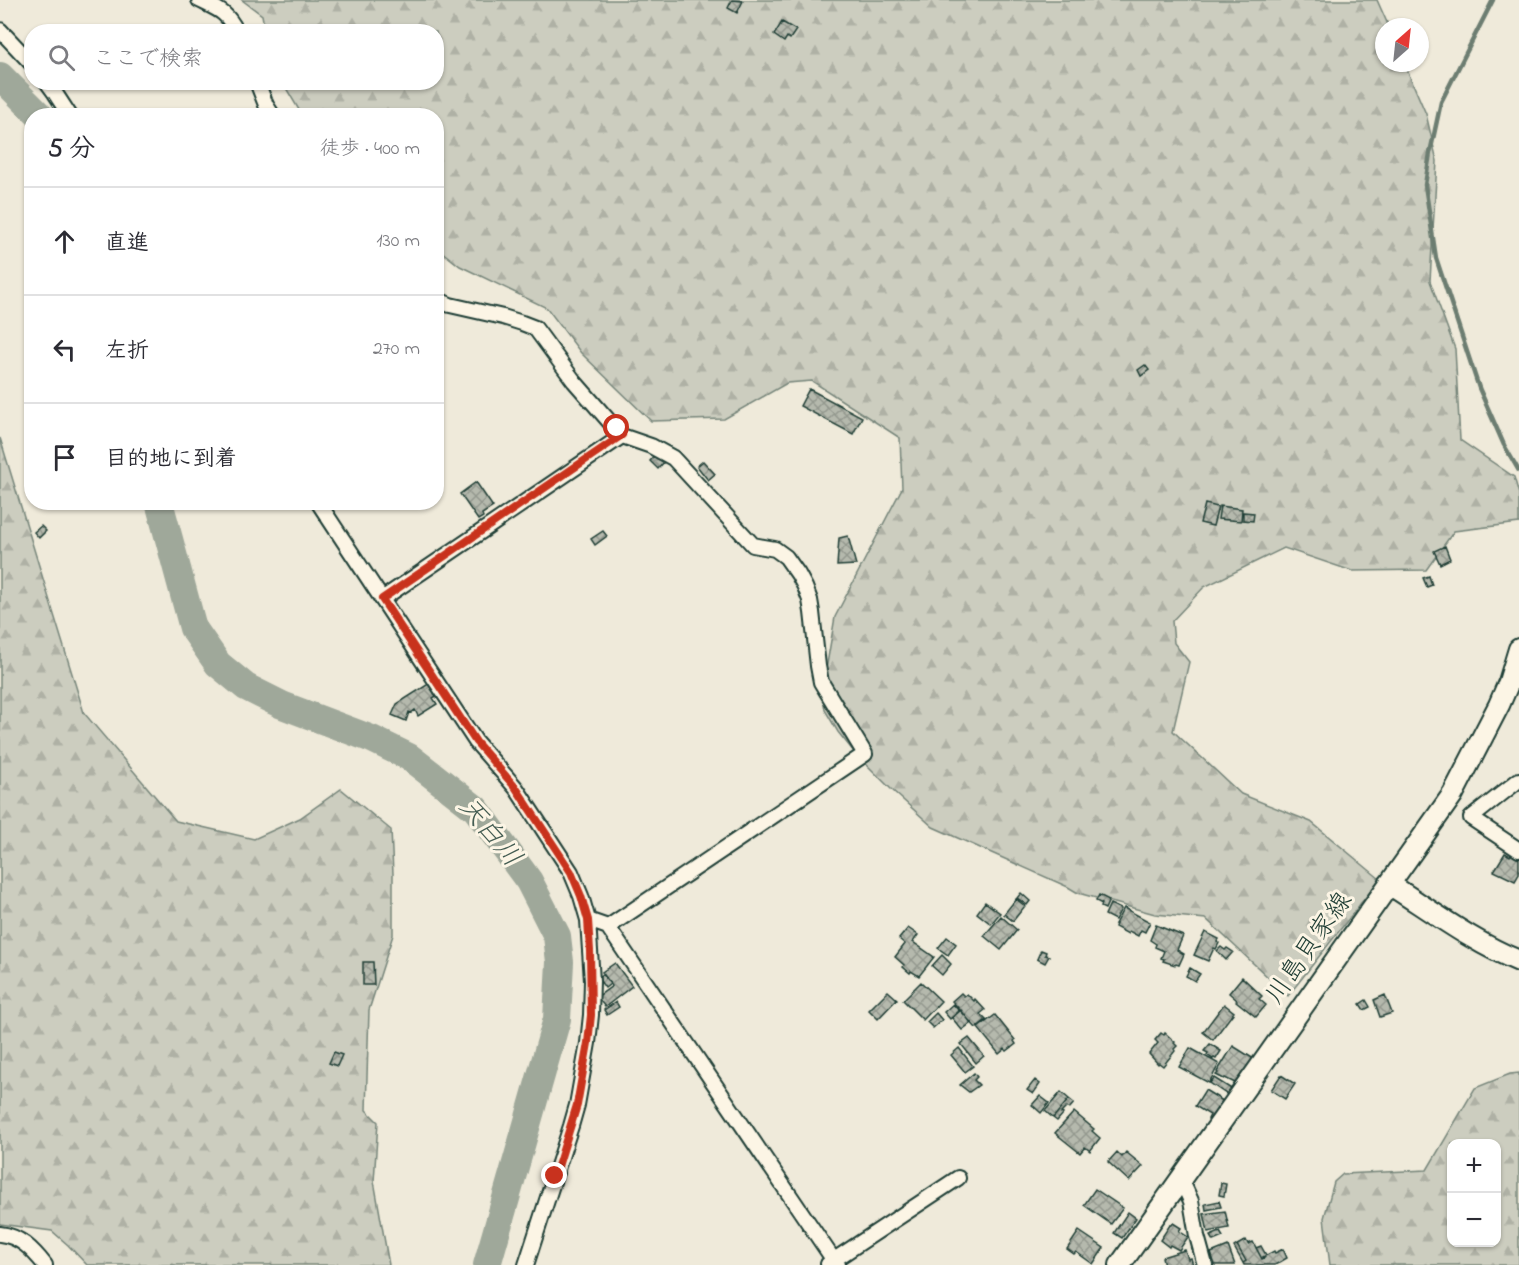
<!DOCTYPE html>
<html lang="ja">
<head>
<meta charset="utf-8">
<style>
	:root { --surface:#fff; --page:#f7f7f7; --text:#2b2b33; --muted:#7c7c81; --line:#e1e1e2 }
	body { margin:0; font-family:"Indie Flower","Klee One",sans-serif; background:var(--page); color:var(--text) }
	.controls { position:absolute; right:18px; bottom:18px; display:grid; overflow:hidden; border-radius:12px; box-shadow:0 2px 4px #0004 }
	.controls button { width:54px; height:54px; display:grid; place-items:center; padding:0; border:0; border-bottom:2px solid var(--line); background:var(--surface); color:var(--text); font:30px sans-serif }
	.compass { position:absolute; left:1375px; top:18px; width:54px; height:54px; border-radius:50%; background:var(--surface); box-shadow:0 2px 4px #0004; rotate:27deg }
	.stop { position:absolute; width:18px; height:18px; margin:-14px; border:4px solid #c8321e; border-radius:50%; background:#fff }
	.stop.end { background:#c8321e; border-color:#fff; box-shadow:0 2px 6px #0008 }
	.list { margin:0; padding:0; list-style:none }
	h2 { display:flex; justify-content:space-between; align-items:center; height:78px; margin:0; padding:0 24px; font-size:26px }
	h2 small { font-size:20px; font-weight:400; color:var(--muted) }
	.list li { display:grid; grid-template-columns:39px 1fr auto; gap:18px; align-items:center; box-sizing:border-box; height:108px; padding:0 24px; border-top:2px solid var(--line) }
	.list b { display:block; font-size:22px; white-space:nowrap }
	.list em { font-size:20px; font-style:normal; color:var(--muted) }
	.icon { flex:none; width:33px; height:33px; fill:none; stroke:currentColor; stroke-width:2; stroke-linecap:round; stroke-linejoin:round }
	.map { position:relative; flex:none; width:1519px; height:1265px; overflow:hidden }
	.search { position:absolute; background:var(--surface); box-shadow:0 2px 4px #0004; left:24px; top:24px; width:420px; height:66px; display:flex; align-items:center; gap:15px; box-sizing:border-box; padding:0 21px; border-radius:24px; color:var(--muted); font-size:22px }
	.panel { position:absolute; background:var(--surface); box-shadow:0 2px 4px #0004; left:24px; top:108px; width:420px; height:402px; border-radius:24px }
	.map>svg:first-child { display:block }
</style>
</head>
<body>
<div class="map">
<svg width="1519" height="1265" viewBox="0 0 1519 1265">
	<defs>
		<pattern id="forest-firs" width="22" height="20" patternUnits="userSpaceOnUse" patternTransform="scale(1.5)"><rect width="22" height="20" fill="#cccdbf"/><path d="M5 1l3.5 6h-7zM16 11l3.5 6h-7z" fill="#afb1a5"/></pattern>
		<pattern id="building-cross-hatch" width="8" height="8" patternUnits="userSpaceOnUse" patternTransform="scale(1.5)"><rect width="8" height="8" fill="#b5b9ad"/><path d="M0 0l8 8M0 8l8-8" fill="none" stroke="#93988e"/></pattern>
	</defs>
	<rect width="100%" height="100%" fill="#efeada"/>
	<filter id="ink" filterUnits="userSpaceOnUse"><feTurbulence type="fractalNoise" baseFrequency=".0167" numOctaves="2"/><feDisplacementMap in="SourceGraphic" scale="12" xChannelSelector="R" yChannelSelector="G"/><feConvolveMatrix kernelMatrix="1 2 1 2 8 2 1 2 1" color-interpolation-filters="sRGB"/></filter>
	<g filter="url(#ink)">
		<path fill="url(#forest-firs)" stroke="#76857a" stroke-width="1.5" fill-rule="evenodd" d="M242,0H1377L1389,27H1384V63H1404L1426,114L1437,161L1430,281L1455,349L1460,440L1514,477L1519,494V523L1454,531L1426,570L1352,571L1284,548L1204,587L1172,621L1174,643L1189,662L1173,731L1241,794L1311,822L1380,879L1288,996L1206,919L1155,914L1078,893L1068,887L933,827L892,790L854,752L838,732L825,710L821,686L827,664L835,617L902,488L900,438L812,381L787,383L724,419L651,421L581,353L547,308L460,266L437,248L436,116L302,115L283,83L436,82V32L265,31L262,15Z
			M0,438L84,713L176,821L254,839L300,818L341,789L391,830L393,874V935L369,1010L366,1110L378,1122L374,1181L389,1265H87L68,1245L52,1231L0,1224Z
			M1519,1073V1265H1330L1324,1218L1334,1182L1343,1174L1427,1170L1475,1088L1510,1074ZM1452,1144H1496V1242H1452Z"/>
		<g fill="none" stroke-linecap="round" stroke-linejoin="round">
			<path stroke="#6c7d71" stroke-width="4.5" d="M1493,0L1441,102L1430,153L1425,185L1436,258L1479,388L1504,445L1519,471"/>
			<path stroke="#9fa89a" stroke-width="28" d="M0,76L40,116
				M159,502L193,628L218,664L246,687L282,705L372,739L409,757L476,809L529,881L557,936L560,962L557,1019L487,1265"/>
		</g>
		<path fill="url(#building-cross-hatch)" stroke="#1f3d34" stroke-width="1.5" d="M732,0L743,1L737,13L728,8Z
			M782,22L796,30L790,39L787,37L784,42L774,35Z
			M1145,365L1149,370L1141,376L1138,370Z
			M809,389L862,417L853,434L800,406Z
			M656,454L664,462L658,469L650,461Z
			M703,461L715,474L708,480L697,466Z
			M476,482L493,507L482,514L483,517L478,520L460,494Z
			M1205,504L1218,507L1213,526L1200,523Z
			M1220,506L1242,509L1241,521L1218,519Z
			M1243,512L1254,513L1253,521L1243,520Z
			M41,526L46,531L39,538L34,532Z
			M603,531L607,536L595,545L591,539Z
			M848,536L856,565L837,566L839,538Z
			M1445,546L1450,559L1440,564L1434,551Z
			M1429,576L1432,585L1427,587L1423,578Z
			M430,683L438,695L433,698L437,704L418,716L415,710L411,713L409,712L406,721L392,715L397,704Z
			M1505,853L1510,856L1511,854L1519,858V874L1515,881L1494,871Z
			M1021,893L1030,901L1027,905L1017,898Z
			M1099,895L1109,900L1105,909L1101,907L1102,904L1096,901Z
			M1016,899L1025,906L1013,921L1004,914Z
			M985,902L1000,913L991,924L977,913Z
			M1110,904L1121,909L1115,920L1105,915Z
			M1124,908L1150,922L1145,932L1141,930L1138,936L1129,931L1128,934L1115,927L1116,924H1115Z
			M1001,916L1017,930L1001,950L984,936Z
			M1156,925L1183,936L1177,950L1184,954L1179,965L1176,964L1175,965L1163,961L1164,959L1161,958L1164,951L1155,947L1156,944L1150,940Z
			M908,928L918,935L913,942L934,957L919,976L911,971L910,973L903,967L904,965L895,957L905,944L899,939Z
			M1205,932L1219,939L1217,942L1219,943L1216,949L1214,948L1208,961L1194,955Z
			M947,937L956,944L948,955L938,948Z
			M1221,947L1225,950L1227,948L1233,952L1226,960L1217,951Z
			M1041,950L1046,952L1045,955L1049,956L1045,963L1037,959Z
			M942,955L951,964L942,975L932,966Z
			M363,962H373L374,985H363Z
			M615,963L632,986L605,1007L597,997L612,986L602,972Z
			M1190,968L1200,974L1195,981L1186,976Z
			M603,974L610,984L605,988L598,978Z
			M1242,977L1262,996L1259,999L1266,1005L1256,1017L1236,1001L1237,1000L1229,993Z
			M921,982L941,1001L923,1020L903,1000Z
			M888,991L897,999L878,1019L869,1010Z
			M961,993L964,996L967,994L974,1001L975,999L985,1010L980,1014L986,1020L976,1028L952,1001Z
			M1385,995L1392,1013L1380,1017L1374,1000Z
			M1366,1000L1370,1007L1364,1010L1360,1004Z
			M616,1002L619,1007L607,1015L604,1010Z
			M953,1004L959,1011L950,1019L944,1012Z
			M1224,1004L1234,1012L1213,1040L1203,1032Z
			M961,1010L971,1023L962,1030L952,1018Z
			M936,1013L942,1020L933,1028L927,1022Z
			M995,1015L1015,1040L1014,1041L1016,1044L1007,1051L1005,1049L999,1054L978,1028Z
			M1161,1033L1164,1035L1165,1033L1175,1042L1174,1043L1177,1046L1174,1049L1175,1051L1163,1066L1159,1063L1158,1064L1149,1054L1158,1043L1155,1040Z
			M969,1038L984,1056L976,1063L961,1044Z
			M1210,1044L1221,1051L1216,1059L1214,1058L1213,1059L1207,1055L1208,1053L1204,1051Z
			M1233,1046L1254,1059L1237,1084L1225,1078L1224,1079L1216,1075L1218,1073L1217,1072Z
			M959,1048L973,1066L965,1072L951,1055Z
			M1190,1048L1219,1064L1209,1083L1179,1067Z
			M334,1052L342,1055L337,1066L329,1063Z
			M974,1073L977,1077L974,1080L979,1085L969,1092L960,1085Z
			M1281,1075L1295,1084L1285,1099L1271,1090Z
			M1214,1078L1233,1090L1229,1096L1210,1083Z
			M1035,1080L1040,1084L1033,1094L1027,1090Z
			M1205,1090L1223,1101V1103L1215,1118L1213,1117L1211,1120L1208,1119L1210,1115L1195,1106Z
			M1061,1092L1069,1099L1053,1118L1045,1111Z
			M1040,1096L1049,1103L1041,1113L1032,1105Z
			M1069,1099L1074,1103L1069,1109L1067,1107L1061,1113L1063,1114L1057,1121L1053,1118Z
			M1074,1112L1094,1129L1092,1131L1100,1138L1090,1151L1085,1147L1080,1153L1055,1133Z
			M1117,1152L1122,1157L1126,1152L1143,1166L1129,1181L1108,1162Z
			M1221,1183L1226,1184L1224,1196L1219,1195Z
			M1095,1189L1123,1208L1111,1224L1084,1205Z
			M1219,1201L1221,1207L1206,1210L1205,1204Z
			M1225,1211L1229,1228L1208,1232L1204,1214Z
			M1128,1212L1136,1218L1122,1238L1114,1233Z
			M1173,1223L1181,1228L1179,1231L1188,1237L1179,1250L1170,1245L1169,1247L1160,1240L1170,1225H1172Z
			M1079,1231L1104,1248L1093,1264L1076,1252L1074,1254L1067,1249Z
			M1220,1232L1223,1237L1213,1241L1210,1236Z
			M1246,1240L1248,1244L1253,1242L1262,1259L1264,1258L1263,1257L1274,1251L1275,1253L1283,1249L1287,1258L1275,1265H1244L1243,1263L1246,1261L1237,1245Z
			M1237,1245L1246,1261L1243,1263L1234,1247Z
			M1228,1246L1235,1265H1215L1211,1253Z
			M1261,1246L1266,1255L1263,1257L1264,1258L1262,1259L1256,1248Z
			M1185,1250L1188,1259L1191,1258L1193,1265H1164L1162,1257Z"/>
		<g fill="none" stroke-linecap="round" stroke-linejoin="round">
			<defs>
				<path id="street" d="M199,0C219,10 226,11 237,32
					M0,30L32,64
					M47,82L55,93L70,116
					M257,82L266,105L273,116
					M436,299L450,305L503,317L522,323L535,328L574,381L622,436L651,446L673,458L753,545L775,549L786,557L798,574L805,587L810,600L812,612L818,666L821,682L865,754L608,927
					M318,502L476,742L516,788L571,872L581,896L588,920L592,981L591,1015L588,1043L577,1105L571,1126L526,1265
					M382,599L622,436
					M1519,780L1471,818L1519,850
					M588,920L608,927L837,1265
					M1181,1179L1191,1201L1197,1236L1205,1265
					M0,1234C20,1236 33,1250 45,1265
					M828,1264L958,1178"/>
				<path id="secondary" d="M1389,884C1430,910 1474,943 1519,961
					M1120,1265L1453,794L1499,705L1509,682L1519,649"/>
			</defs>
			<use href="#street" stroke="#1f3d34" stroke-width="18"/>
			<use href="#secondary" stroke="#1f3d34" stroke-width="24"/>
			<use href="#street" stroke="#fcf5e5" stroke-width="14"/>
			<use href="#secondary" stroke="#fcf5e5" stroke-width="20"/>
		</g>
	</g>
	<g fill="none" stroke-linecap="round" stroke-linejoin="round" filter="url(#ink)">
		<path stroke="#c8321e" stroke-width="8" d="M555,1176L577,1105L588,1043L591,1015L590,951L588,920L581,896L571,872L516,788L476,742L382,599L622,435L617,428"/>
	</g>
	<g text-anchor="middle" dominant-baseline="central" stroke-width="6" stroke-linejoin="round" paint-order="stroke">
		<g font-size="26" fill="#1f3d34" stroke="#fcf5e5">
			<text transform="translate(1310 949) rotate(-55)">川島貝家線</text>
		</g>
		<g font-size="27" font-style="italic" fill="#455d53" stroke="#fcf5e5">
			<text transform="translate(489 833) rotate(50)">天白川</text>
		</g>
	</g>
</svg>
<div class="controls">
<button>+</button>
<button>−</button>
</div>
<svg class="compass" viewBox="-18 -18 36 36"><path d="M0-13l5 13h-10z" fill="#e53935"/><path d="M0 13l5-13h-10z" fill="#7c7c81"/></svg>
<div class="stop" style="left:617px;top:428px"></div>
<div class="stop end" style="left:555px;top:1176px"></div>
<div class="search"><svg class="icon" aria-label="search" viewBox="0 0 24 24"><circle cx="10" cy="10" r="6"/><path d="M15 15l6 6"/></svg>ここで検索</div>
<section class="panel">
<h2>5 分<small>徒歩 · 400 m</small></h2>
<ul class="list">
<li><svg class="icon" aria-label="ahead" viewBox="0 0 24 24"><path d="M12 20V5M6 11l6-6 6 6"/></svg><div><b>直進</b></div><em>130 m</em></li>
<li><svg class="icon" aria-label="left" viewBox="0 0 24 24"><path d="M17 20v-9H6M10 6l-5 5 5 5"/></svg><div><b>左折</b></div><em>270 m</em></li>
<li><svg class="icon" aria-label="arrive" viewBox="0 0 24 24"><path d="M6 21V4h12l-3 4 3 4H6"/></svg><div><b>目的地に到着</b></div></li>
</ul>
</section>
</div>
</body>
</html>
